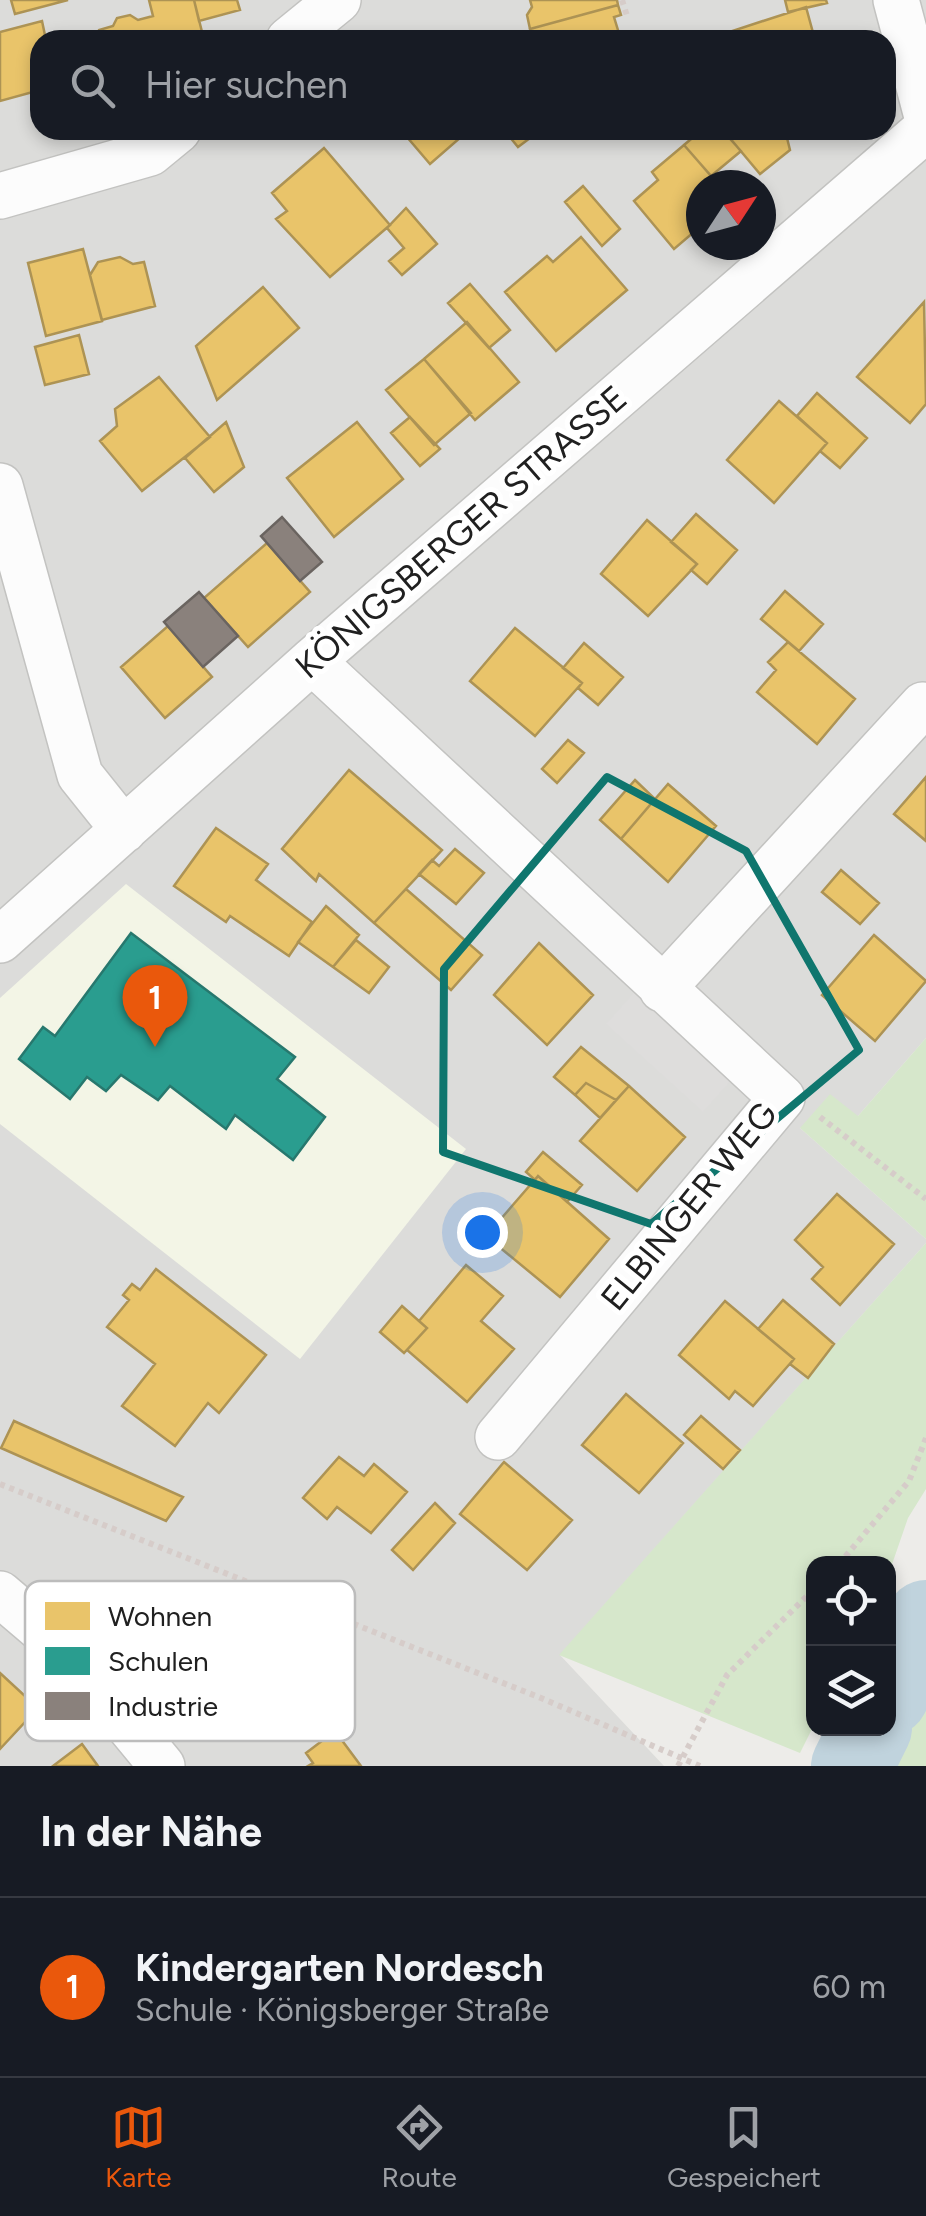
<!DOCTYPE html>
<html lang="de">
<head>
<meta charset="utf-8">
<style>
	:root { --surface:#171b24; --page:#20242c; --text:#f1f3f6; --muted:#9ea1a6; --line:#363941; --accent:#ea580c }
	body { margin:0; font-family:Figtree,sans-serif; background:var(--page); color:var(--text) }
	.controls { position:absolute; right:30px; bottom:30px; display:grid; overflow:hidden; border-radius:20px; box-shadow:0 5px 15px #0003 }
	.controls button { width:90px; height:90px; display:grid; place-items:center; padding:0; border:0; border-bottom:2px solid var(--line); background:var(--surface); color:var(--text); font:50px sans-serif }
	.compass { position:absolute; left:686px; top:170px; width:90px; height:90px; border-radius:50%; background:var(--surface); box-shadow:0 5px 15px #0003; rotate:54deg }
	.you { position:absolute; left:482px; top:1232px; width:35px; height:35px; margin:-25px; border:8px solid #fff; border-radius:50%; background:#1a73e8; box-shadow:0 0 0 15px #1a73e833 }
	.badge { display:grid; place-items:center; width:65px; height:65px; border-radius:50%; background:var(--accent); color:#fff; font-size:32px; font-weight:700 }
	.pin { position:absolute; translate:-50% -82px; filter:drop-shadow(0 2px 5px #0008) }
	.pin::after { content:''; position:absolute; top:52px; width:35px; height:30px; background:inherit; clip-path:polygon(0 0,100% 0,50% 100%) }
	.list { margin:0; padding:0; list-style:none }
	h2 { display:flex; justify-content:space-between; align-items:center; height:130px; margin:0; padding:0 40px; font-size:42px }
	h2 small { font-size:32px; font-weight:400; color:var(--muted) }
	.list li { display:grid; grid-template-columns:65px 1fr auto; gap:30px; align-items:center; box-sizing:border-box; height:180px; padding:0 40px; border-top:2px solid var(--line) }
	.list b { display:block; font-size:38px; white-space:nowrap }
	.list p { margin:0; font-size:32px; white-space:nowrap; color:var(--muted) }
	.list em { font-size:32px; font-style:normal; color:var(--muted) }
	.icon { flex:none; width:55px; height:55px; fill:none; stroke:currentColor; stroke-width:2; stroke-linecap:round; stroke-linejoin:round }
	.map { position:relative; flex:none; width:926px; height:1766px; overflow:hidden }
	.search { position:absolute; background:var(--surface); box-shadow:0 5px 15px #0003; left:30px; right:30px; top:30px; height:110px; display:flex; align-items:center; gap:25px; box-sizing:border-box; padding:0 35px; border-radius:30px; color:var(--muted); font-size:38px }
	.sheet { height:310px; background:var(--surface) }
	nav { display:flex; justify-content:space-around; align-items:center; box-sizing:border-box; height:140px; border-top:2px solid var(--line); background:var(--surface); font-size:28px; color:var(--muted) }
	nav a { display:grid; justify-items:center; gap:5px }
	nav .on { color:var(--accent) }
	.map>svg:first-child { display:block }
</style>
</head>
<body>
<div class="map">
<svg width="926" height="1766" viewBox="0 0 926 1766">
	<rect width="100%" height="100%" fill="#edece9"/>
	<path fill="#dcdcda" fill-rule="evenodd" d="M0,0H926V1038L858,1116L800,1128L926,1239V1243L560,1655L664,1766H0ZM40,40H886V130H40ZM701,185H761V245H701Z"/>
	<path fill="#f3f5e6" d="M126,884L466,1149L300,1359L0,1124V998Z"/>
	<path fill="#d6e7cb" d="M926,1038V1239L800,1128L830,1094L858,1116Z
		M926,1243V1489L908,1518L889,1573L888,1564H814L813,1727L800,1753L559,1655Z
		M926,1675V1766H877Z"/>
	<path fill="#dedddc" d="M638,988L735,1076L703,1112L606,1024Z"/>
	<path fill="#e9c46a" stroke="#ad9354" stroke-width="2.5" d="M11,0H68L15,14Z
		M149,0H194L204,40H93L99,30L113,26L117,18L130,15L138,20L153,16Z
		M194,0H237L240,10L199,21Z
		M530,0H617L618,5L530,29L527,15L532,7Z
		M785,0H826L827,3L788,12Z
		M618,5L621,15L614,17L621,40H534L530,29Z
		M806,7L815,40H718L717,36Z
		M42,21L46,40H40V90L0,101V32Z
		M401,130H469L430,164Z
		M504,130H530L534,135L518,147Z
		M702,130H722L741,151L711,176L684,145Z
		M739,130H785L790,150L760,174L729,137Z
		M684,145L719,185H701V226L674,249L634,201L658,180L652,172Z
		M324,148L390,225L330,277L276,219L287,211L272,193Z
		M583,186L620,229L602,246L565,202Z
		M406,208L437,244L402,275L389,261L404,248L387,228Z
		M581,237L627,290L556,351L505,292L547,256L553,262Z
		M83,249L102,321L46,336L28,263Z
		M120,257L133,264L144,262L155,306L102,320L90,275L98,262Z
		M470,284L510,330L489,348L448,303Z
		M263,287L299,328L217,400L196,346Z
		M924,302L926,404L910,423L857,377Z
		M467,322L519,382L475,420L424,359Z
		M79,335L89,374L45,385L35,347Z
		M424,359L471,413L434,445L386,390Z
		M159,377L210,437L142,491L100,441L117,426L115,409Z
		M817,393L867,438L840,468L820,451L827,443L797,416Z
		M779,401L827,443L774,503L727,460Z
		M410,417L440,449L420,466L391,433Z
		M226,422L244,467L214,492L185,458Z
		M357,422L403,479L334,537L287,478Z
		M696,514L737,550L707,584L691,570L697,564L671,542Z
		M647,520L697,564L648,616L601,574Z
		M267,543L310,592L248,647L204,598Z
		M785,591L823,624L799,651L761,619Z
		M168,626L212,677L165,718L121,667Z
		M515,628L582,683L535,736L470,681Z
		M788,642L855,699L817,744L757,692L776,670L768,662Z
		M584,643L623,677L598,705L578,688L582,683L563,668Z
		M568,740L584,753L557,783L542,769Z
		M349,770L442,850L374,923L319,874L316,881L282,849Z
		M926,777V841L894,814Z
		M635,780L655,799L621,839L600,820Z
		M668,784L716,826L668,882L621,839Z
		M216,828L268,864L256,880L312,922L289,956L230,916L226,922L174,886Z
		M455,849L484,873L456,904L419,874L432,860L439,866Z
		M841,870L879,903L860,924L822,892Z
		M406,889L482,955L451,990L374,923Z
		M326,906L359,935L333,967L298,942Z
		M874,935L926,981L875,1041L822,995Z
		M356,940L389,967L369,993L333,967Z
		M539,943L593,995L547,1045L494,995Z
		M581,1047L629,1086L616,1100L586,1083L575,1095L554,1077Z
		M586,1083L616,1100L600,1118L575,1095Z
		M629,1086L685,1137L637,1191L580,1141Z
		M543,1152L582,1185L567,1202L538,1176L535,1180L526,1172Z
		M538,1176L609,1239L560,1297L486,1236Z
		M837,1194L894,1244L840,1305L812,1279L823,1267L795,1240Z
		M466,1265L503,1296L481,1321L514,1349L467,1402L407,1350L427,1328L419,1321Z
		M156,1269L266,1355L219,1413L208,1403L175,1446L122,1406L155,1364L107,1327L129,1300L123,1295L132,1284L140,1290Z
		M783,1300L834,1344L808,1378L790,1364L794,1359L758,1329Z
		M725,1301L794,1359L753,1406L735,1391L729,1399L679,1355Z
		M402,1306L427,1328L404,1353L380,1332Z
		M626,1394L683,1443L639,1493L582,1445Z
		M701,1416L740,1450L723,1469L684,1435Z
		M14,1421L183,1497L166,1521L1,1448Z
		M339,1457L364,1476L374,1464L407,1492L371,1533L337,1507L327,1519L303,1498Z
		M504,1462L572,1520L527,1570L460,1514Z
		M435,1503L455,1523L413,1570L392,1550Z
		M0,1673L38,1708L0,1749Z
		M335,1731L361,1766H308L313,1763L306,1753Z
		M82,1744L98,1766H53Z"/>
	<path fill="#2a9d8f" stroke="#27786e" stroke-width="2.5" d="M131,933L295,1057L277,1079L325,1117L293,1160L235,1115L226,1129L170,1086L158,1100L121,1075L106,1091L87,1077L70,1099L19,1059L43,1027L55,1036Z"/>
	<path fill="#8a817c" stroke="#6a6460" stroke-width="2.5" d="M282,517L322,562L300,581L261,536Z
		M199,592L238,636L203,667L164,622Z"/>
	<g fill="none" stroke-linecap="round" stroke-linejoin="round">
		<path stroke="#c0d3dd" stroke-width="82" d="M888,1695L926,1621
			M852,1766L871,1728"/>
		<defs>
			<path id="street" d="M896,0L926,113
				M289,40L338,0
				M0,196L150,153L178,130
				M0,486L80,775L124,830
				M312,661L782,1098L498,1437
				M0,940L312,661L926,129
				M662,989L923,705
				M0,1594L68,1652L162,1766"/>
		</defs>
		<use href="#street" stroke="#c3c3c1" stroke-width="48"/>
		<path stroke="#d6ccc9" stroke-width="6" stroke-dasharray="5 5" stroke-linecap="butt" d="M622,0L628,19
			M820,1117L926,1199
			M0,1484L541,1698L700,1766
			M839,1564L909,1481L926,1438
			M171,1709L211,1664L248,1580
			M678,1766L727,1675L814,1589"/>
		<use href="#street" stroke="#fcfcfc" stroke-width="45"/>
	</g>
	<path fill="none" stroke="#0f766e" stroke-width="8" stroke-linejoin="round" d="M607,777L746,851L859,1050L651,1224L443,1152L444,969Z"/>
	<g text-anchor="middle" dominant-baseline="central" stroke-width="10" stroke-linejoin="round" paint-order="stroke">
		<g font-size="35" fill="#202020" stroke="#fff">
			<text transform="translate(461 532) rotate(-41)">KÖNIGSBERGER STRASSE</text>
			<text transform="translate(689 1206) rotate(-51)">ELBINGER WEG</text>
		</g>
	</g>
	<rect x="25" y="1581" width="330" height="160" rx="15" fill="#fff" stroke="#bcbcbc" stroke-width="2.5"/>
	<rect x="45" y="1602" width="45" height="28" fill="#e9c46a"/>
	<rect x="45" y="1647" width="45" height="28" fill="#2a9d8f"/>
	<rect x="45" y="1692" width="45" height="28" fill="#8a817c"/>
	<g font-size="28" fill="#202020">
		<text x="108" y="1626">Wohnen</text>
		<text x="108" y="1671">Schulen</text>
		<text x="108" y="1716">Industrie</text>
	</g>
</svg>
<div class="controls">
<button><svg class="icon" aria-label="locate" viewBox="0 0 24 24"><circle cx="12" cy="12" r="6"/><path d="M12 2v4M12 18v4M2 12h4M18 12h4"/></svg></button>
<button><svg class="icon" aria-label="layers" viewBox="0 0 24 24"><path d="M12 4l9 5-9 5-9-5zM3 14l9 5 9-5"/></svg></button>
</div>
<svg class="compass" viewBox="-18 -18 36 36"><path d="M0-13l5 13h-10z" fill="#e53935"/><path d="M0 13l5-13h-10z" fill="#9ea1a6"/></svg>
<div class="you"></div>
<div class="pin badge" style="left:155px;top:1047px">1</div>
<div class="search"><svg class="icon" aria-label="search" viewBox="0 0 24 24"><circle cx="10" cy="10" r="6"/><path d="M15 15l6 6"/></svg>Hier suchen</div>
</div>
<section class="sheet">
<h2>In der Nähe<small></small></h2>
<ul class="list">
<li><span class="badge">1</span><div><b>Kindergarten Nordesch</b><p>Schule · Königsberger Straße</p></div><em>60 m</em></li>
</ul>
</section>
<nav>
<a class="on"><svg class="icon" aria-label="map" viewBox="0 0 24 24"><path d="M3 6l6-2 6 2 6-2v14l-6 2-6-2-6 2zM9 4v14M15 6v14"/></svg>Karte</a>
<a><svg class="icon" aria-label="directions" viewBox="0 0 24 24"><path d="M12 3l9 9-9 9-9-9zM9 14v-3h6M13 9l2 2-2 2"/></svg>Route</a>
<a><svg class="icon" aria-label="saved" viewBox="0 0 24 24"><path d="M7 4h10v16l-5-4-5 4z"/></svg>Gespeichert</a>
</nav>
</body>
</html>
